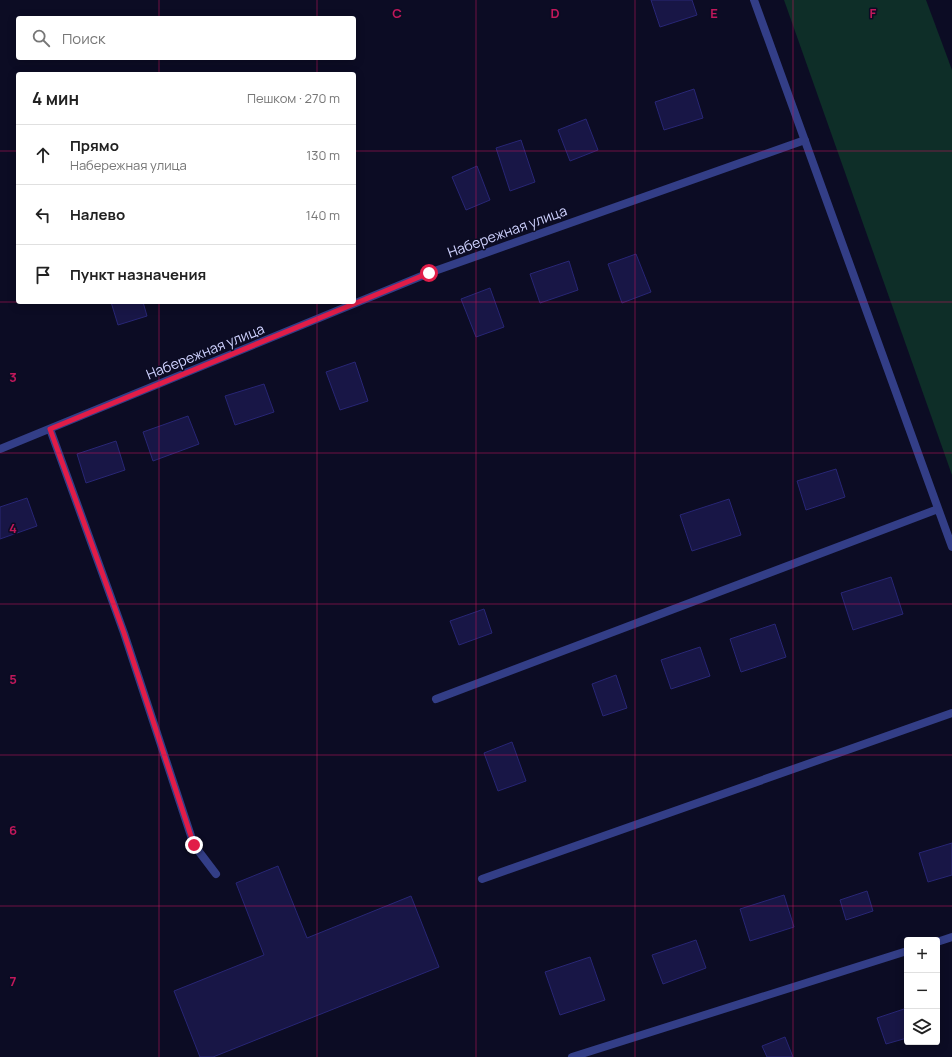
<!DOCTYPE html>
<html lang="ru">
<head>
<meta charset="utf-8">
<style>
	:root { --surface:#fff; --page:#f2f2f2; --text:#222; --muted:#767676; --line:#e0e0e0 }
	body { margin:0; font-family:Manrope,sans-serif; background:var(--page); color:var(--text) }
	.controls { position:absolute; right:12px; bottom:12px; display:grid; overflow:hidden; border-radius:4px; box-shadow:0 2px 10px #0003 }
	.controls button { width:36px; height:36px; display:grid; place-items:center; padding:0; border:0; border-bottom:1px solid var(--line); background:var(--surface); color:var(--text); font:20px sans-serif }
	.stop { position:absolute; width:12px; height:12px; margin:-9px; border:3px solid #e11d48; border-radius:50%; background:#fff }
	.stop.end { background:#e11d48; border-color:#fff; box-shadow:0 1px 4px #0008 }
	.list { margin:0; padding:0; list-style:none }
	h2 { display:flex; justify-content:space-between; align-items:center; height:52px; margin:0; padding:0 16px; font-size:17px }
	h2 small { font-size:13px; font-weight:400; color:var(--muted) }
	.list li { display:grid; grid-template-columns:26px 1fr auto; gap:12px; align-items:center; box-sizing:border-box; height:60px; padding:0 16px; border-top:1px solid var(--line) }
	.list b { display:block; font-size:15px; white-space:nowrap }
	.list p { margin:0; font-size:13px; white-space:nowrap; color:var(--muted) }
	.list em { font-size:13px; font-style:normal; color:var(--muted) }
	.icon { flex:none; width:22px; height:22px; fill:none; stroke:currentColor; stroke-width:2; stroke-linecap:round; stroke-linejoin:round }
	.map { position:relative; flex:none; width:952px; height:1057px; overflow:hidden }
	.search { position:absolute; background:var(--surface); box-shadow:0 2px 10px #0003; left:16px; top:16px; width:340px; height:44px; display:flex; align-items:center; gap:10px; box-sizing:border-box; padding:0 14px; border-radius:4px; color:var(--muted); font-size:15px }
	.panel { position:absolute; background:var(--surface); box-shadow:0 2px 10px #0003; left:16px; top:72px; width:340px; height:232px; border-radius:4px }
	.map>svg:first-child { display:block }
</style>
</head>
<body>
<div class="map">
<svg width="952" height="1057" viewBox="0 0 952 1057">
	<rect width="100%" height="100%" fill="#0c0c24"/>
	<path fill="#0e2e28" d="M784,0H926L952,70V475Z"/>
	<path fill="#181646" stroke="#282675" d="M651,0H692L697,15L660,27Z
		M694,89L703,118L664,130L655,102Z
		M586,119L598,150L570,161L558,130Z
		M521,140L535,182L510,191L496,148Z
		M477,166L490,200L466,210L452,177Z
		M636,254L651,292L622,303L608,264Z
		M569,261L578,290L540,303L530,274Z
		M490,288L504,327L476,337L461,299Z
		M111,302H143L147,316L118,325Z
		M355,362L368,401L340,410L326,372Z
		M264,384L274,412L235,425L225,396Z
		M188,416L199,444L153,461L143,432Z
		M116,441L125,470L86,483L77,454Z
		M836,469L845,497L806,510L797,481Z
		M27,498L37,526L0,539V507Z
		M729,499L741,535L692,551L680,515Z
		M891,577L903,614L853,630L841,593Z
		M484,609L492,633L459,645L450,621Z
		M775,624L786,657L741,672L730,639Z
		M700,647L710,676L671,689L661,660Z
		M616,675L627,708L603,716L592,684Z
		M512,742L526,781L498,791L484,753Z
		M952,843V875L928,882L919,853Z
		M278,866L307,938L411,896L439,967L213,1057H200L174,991L264,955L236,883Z
		M867,891L873,911L846,920L840,900Z
		M784,895L794,927L750,941L740,909Z
		M696,940L706,968L663,984L652,955Z
		M590,957L605,1000L560,1015L545,972Z
		M907,1008V1038L886,1044L877,1018Z
		M785,1037L793,1057H767L762,1046Z"/>
	<g fill="none" stroke-linecap="round" stroke-linejoin="round">
		<path stroke="#333e87" stroke-width="8" d="M482,879L952,713"/>
		<path stroke="#333e87" stroke-width="8" d="M754,0L952,547
			M50,429L124,633L194,845L216,874
			M0,449L429,273L805,140
			M436,699L938,509
			M937,942L952,937
			M572,1057L907,951"/>
	</g>
	<g fill="none" stroke-linecap="round" stroke-linejoin="round">
		<path stroke="#e11d48" stroke-width="5" d="M194,845L124,633L50,429L429,273"/>
	</g>
	<path fill="none" stroke="#c2185b" stroke-width="1" stroke-opacity="0.55" d="M159,0V18M317,0V18M476,0V1057M635,0V1057M793,0V1057M159,58V74M317,58V74M0,151H18M354,151H952M0,302H18M18,302H354M159,302V1057M317,302V1057M354,302H952M0,453H952M0,604H952M0,755H952M0,906H952"/>
	<g text-anchor="middle" dominant-baseline="central" stroke-width="3" stroke-linejoin="round" paint-order="stroke">
		<g font-size="14" fill="#cfd2ff" stroke="#0c0c24">
			<text transform="translate(507 231) rotate(-20)">Набережная улица</text>
			<text transform="translate(205 351) rotate(-22)">Набережная улица</text>
		</g>
	</g>
	<g font-size="13" text-anchor="middle" font-weight="bold" fill="#c2185b" stroke="#0c0c24" stroke-width="3" stroke-linejoin="round" paint-order="stroke">
		<text x="397" y="18">C</text>
		<text x="555" y="18">D</text>
		<text x="714" y="18">E</text>
		<text x="873" y="18">F</text>
		<text x="13" y="382">3</text>
		<text x="13" y="533">4</text>
		<text x="13" y="684">5</text>
		<text x="13" y="835">6</text>
		<text x="13" y="986">7</text>
	</g>
</svg>
<div class="controls">
<button>+</button>
<button>−</button>
<button><svg class="icon" aria-label="layers" viewBox="0 0 24 24"><path d="M12 4l9 5-9 5-9-5zM3 14l9 5 9-5"/></svg></button>
</div>
<div class="stop" style="left:429px;top:273px"></div>
<div class="stop end" style="left:194px;top:845px"></div>
<div class="search"><svg class="icon" aria-label="search" viewBox="0 0 24 24"><circle cx="10" cy="10" r="6"/><path d="M15 15l6 6"/></svg>Поиск</div>
<section class="panel">
<h2>4 мин<small>Пешком · 270 m</small></h2>
<ul class="list">
<li><svg class="icon" aria-label="ahead" viewBox="0 0 24 24"><path d="M12 20V5M6 11l6-6 6 6"/></svg><div><b>Прямо</b><p>Набережная улица</p></div><em>130 m</em></li>
<li><svg class="icon" aria-label="left" viewBox="0 0 24 24"><path d="M17 20v-9H6M10 6l-5 5 5 5"/></svg><div><b>Налево</b></div><em>140 m</em></li>
<li><svg class="icon" aria-label="arrive" viewBox="0 0 24 24"><path d="M6 21V4h12l-3 4 3 4H6"/></svg><div><b>Пункт назначения</b></div></li>
</ul>
</section>
</div>
</body>
</html>
